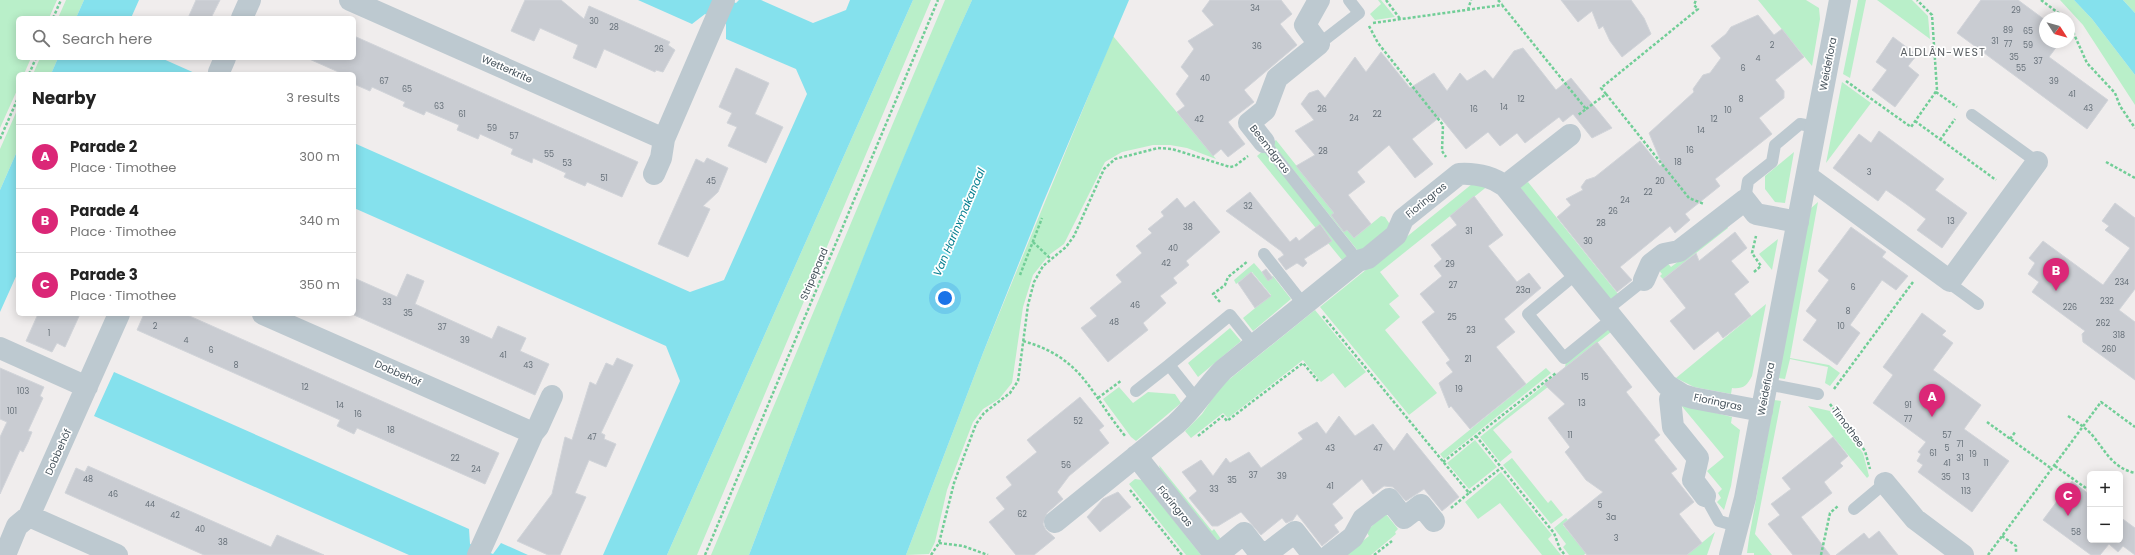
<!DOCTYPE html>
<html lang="en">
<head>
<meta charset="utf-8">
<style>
	:root { --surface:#fff; --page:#f6f6f6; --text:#222; --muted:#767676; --line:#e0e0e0; --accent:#db2777 }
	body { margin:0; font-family:Poppins,sans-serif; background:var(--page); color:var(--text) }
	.controls { position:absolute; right:12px; bottom:12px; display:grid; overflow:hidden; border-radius:6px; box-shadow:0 2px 10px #0003 }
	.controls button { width:36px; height:36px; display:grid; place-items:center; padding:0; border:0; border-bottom:1px solid var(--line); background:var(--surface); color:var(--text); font:20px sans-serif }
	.compass { position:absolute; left:2039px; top:12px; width:36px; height:36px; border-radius:50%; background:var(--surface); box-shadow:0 2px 10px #0003; rotate:126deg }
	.you { position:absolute; left:945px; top:298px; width:14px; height:14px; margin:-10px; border:3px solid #fff; border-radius:50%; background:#1a73e8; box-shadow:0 0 0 6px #1a73e833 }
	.badge { display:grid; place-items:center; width:26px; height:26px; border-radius:50%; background:var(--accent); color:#fff; font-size:13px; font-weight:700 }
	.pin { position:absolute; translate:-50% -33px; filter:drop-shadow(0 1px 2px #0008) }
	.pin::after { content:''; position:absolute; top:21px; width:14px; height:12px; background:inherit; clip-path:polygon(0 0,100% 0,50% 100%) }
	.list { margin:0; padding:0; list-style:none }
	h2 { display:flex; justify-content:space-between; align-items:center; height:52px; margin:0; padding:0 16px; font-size:17px }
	h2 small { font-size:13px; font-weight:400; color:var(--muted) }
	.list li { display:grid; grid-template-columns:26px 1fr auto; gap:12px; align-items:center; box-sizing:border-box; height:64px; padding:0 16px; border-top:1px solid var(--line) }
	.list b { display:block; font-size:15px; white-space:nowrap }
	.list p { margin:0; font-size:13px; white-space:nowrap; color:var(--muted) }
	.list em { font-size:13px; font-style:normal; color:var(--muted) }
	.icon { flex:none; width:22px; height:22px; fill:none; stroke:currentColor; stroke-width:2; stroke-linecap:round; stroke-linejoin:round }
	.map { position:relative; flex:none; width:2135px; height:555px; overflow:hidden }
	.search { position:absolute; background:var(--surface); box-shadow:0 2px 10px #0003; left:16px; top:16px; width:340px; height:44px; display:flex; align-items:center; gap:10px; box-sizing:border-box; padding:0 14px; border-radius:6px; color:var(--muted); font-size:15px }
	.panel { position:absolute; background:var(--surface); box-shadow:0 2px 10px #0003; left:16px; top:72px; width:340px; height:244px; border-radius:6px }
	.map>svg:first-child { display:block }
</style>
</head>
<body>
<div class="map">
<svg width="2135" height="555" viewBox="0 0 2135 555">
	<rect width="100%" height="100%" fill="#f0eded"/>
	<path fill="#b9efc9" d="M0,0H57L49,18H18V58H31L24,74H18V88L0,128Z
		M66,0H84L76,18H58Z
		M913,0H931L697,555H667Z
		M945,0H972C890,182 820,368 749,555H711Z
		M1378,0H1381L1395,17L1375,20L1370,14L1381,4Z
		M1758,0H1806L1819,8L1820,19L1812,66Z
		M1858,0H1866L1850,78L1843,74Z
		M1877,0H1912L1928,16L1930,39Z
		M2060,0H2074L2092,19L2135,75V105L2083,25Z
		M2123,0H2135V13Z
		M1113,36L1216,159L1187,148L1170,145H1153L1122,152L1105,162L1064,244L1049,255L1033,275L1023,307L1012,383L999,399L983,409L973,422L947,490L935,542L929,554L906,555L983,353Z
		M40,58H58L51,74H33Z
		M1842,82L1871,103L1826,163Z
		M18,108V149L0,190V149Z
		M1276,140L1354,238L1381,216L1385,217L1391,226L1365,250L1358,251L1272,143Z
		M1264,150L1347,256L1342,260L1257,156Z
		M1794,152L1785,203L1775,202L1765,189V176Z
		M1528,182L1618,294L1610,300L1519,186Z
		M1472,184L1489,185L1380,272L1399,296L1389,304L1400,317L1385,330L1437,393L1409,415L1320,307Z
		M1818,202L1790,358L1829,365L1840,373L1830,386L1825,383L1828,367L1790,359L1785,379L1778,378L1810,209Z
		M1726,225L1728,228L1663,279L1660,276L1662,274L1657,268L1666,261L1671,267Z
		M1778,239L1772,270L1759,254Z
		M1254,263L1268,279L1273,276L1291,299L1253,331L1243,318L1271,295L1252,272L1236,284L1234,280Z
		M1766,304L1752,376C1747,386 1743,389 1732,388L1731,394L1694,387L1676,378Z
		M1315,310L1366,372L1345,388L1333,373L1321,382L1303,360L1228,418L1223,413L1191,438L1185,431L1202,414L1221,386Z
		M1607,327L1611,332L1570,364L1572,368L1493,430L1512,452L1500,462L1480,437L1565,368L1566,360Z
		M1230,328L1241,341L1198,377L1188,363Z
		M1546,368L1551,373L1444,459L1440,454Z
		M1119,387L1133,403L1148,392L1175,394L1181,403L1136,441L1131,437L1103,399Z
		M1774,400L1781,401L1755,534L1772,555H1754V553H1747L1749,538Z
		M1680,404L1732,417L1731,423L1740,430L1731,486L1724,510L1717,502L1721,498L1718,493L1722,489L1707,471L1724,457Z
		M1808,406L1830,411L1863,453L1869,476L1867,478Z
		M1475,440L1497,467L1469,489L1447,463Z
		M1512,458L1548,503L1551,500L1563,515L1551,524L1503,465Z
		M1159,465L1212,531L1214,529L1221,539L1217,542L1160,469Z
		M1501,472L1552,535L1548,539L1561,555H1542L1500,503L1478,519L1465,502Z
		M1135,479L1142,480L1201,555H1186L1129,484Z
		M1386,514L1398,529L1395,532L1396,534L1371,555H1345L1369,536L1366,531Z
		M1566,518L1568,520L1563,525L1586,553L1584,555H1569L1563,547L1566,544L1554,528Z
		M1715,532L1707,555H1687Z"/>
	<path fill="#85e1ed" d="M84,0H139L131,18H76Z
		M638,0H729L736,3L739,0H761L813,23L846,10L850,0H913L667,555H603L680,381L666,346L354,208V143L690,292L724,280L807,94L796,69L726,39V24L705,14L692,24Z
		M972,0H1129L1043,203L983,353L906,555H749C820,368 889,182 972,0Z
		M2074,0H2123L2135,13V75L2092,19Z
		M58,58H161L197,74H51Z
		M18,149V272L0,312V190Z
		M114,372L469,529L470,544L493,554L501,543L528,555H409L94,416Z"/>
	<path fill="#c9ccd2" stroke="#d1d4d9" d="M196,0H220L211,18H188Z
		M525,0H561L584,19L589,6L670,42L668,45L675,50L663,72L656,70L655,72L604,49L596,68L573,58L578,45L540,28L534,41L511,31Z
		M1210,0H1281L1292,14L1280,24L1297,45L1244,90L1254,102L1228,122L1245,144L1228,157L1221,149L1213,156L1177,112L1185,106L1176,94L1189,76L1181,67L1194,49L1188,41L1214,25L1202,11Z
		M1561,0H1631L1644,18L1651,34L1622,57L1610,41L1603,26L1599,29L1592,11L1578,22Z
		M1981,0H2018L2045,20V42H2060L2049,57L2108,100L2087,129L1957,33Z
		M1758,15L1774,35L1782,29L1804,57L1775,80L1784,91V98L1759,118L1772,134L1715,179L1720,186L1685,214L1690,220L1675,233L1670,226L1620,267L1632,280L1617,292L1557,217L1571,205L1566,199L1583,190L1581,187L1586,180L1595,177L1640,141L1660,166L1662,164L1649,133L1694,92L1693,89L1703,75L1710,73L1721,58L1711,46L1726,34L1731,27Z
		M354,36L638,162L622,197L587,182L585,186L564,177L566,173L533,158L532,163L511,154L513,149L480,134L478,139L457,130L459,125L426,111L424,115L403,106L405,102L372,87L370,91L354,84V74H343L307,58H354Z
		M1893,37L1917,55L1908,66L1919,75L1895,107L1872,90L1887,70L1876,62Z
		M1523,48L1556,90L1571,78L1612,128L1592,138L1573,114L1563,122L1559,117L1525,143L1517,133L1500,146L1488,132L1466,149L1440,117L1412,139L1433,164L1415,178L1389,145L1357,172L1365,182L1348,195L1371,224L1354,238L1347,230L1344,232L1331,215L1334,213L1296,166L1315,155L1295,131L1314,120L1301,104L1309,93L1318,90L1325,98L1355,57L1366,72L1381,52L1410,88L1434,73L1447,91L1460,73L1467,81L1485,70L1493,79L1514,51Z
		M736,68L769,83L755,114L783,127L766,163L728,146L737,127L727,123L732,113L719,107Z
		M1879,131L1944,179L1935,190L1967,213L1942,248L1917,230L1926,219L1906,204L1886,190L1878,201L1833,168L1859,134L1871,143Z
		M707,158L728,168L718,192L703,206L710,209L688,257L658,244L696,159L704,163Z
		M1250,192L1290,242L1296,237L1299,241L1320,224L1332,241L1304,259L1307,263L1303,267L1297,263L1286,270L1278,259L1284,255L1281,251L1226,211Z
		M1474,196L1503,235L1488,246L1517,282L1529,273L1541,288L1504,319L1515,332L1496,347L1526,384L1470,429L1451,406L1449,408L1439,383L1453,372L1446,363L1450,360L1422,322L1435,312L1420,294L1442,276L1434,266L1442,259L1431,245L1457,225L1450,216Z
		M1177,198L1185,208L1194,201L1220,232L1186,261L1189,265L1173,278L1177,283L1160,296L1166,303L1143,323L1148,330L1108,362L1081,328L1097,316L1090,308L1122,282L1116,275L1142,253L1136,246L1152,233L1148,229L1164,216L1161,212Z
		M2115,203L2135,218V289L2119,310L2135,322V380L2083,342L2082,334L2085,331L2032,292L2039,282L2028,274L2035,263L2029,258L2043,241L2103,285L2130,248L2105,230L2109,226L2102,221Z
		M1851,227L1886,252L1882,257L1908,276L1896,290L1882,280L1850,325L1860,333L1837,365L1803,340L1817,320L1806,311L1829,280L1818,271Z
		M1735,232L1747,248L1731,261L1749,282L1734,294L1751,316L1723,338L1718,331L1694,350L1670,321L1686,308L1663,279L1696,253L1699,261Z
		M1266,269L1273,278L1268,281L1262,272Z
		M1251,272L1271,296L1255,308L1238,283Z
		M407,274L424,281L415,304L492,339L498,326L526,338L520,351L549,364L535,395L354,315V278L397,297Z
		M1922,313L1946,331L1942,335L1953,343L1933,370L1981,405L1964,429L2009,461L1972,512L1918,472L1923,465L1917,461L1921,454L1918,452L1926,442L1873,403L1893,375L1883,367Z
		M38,314H80L65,347L57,343L52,352L26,341Z
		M144,314H185L499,453L485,484L357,428L354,434L337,426L340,420L137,330Z
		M1597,342L1632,387L1626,392L1660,435L1654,440L1677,469L1671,473L1694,502L1679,514L1702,543L1687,555H1587L1563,524L1603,492L1586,480L1565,452L1570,447L1548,418L1565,404L1544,384Z
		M617,358L633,365L601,433L605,435L604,439L616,444L606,467L589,460L575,493L586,497L560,555H548L517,541L552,494L565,437L572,440L590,382L596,385L606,363L613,366Z
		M0,368L44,387L40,396L43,398L28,431L32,432L28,442L23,452L20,450L0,494V437L7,422L0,419Z
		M1080,397L1104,426L1099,430L1109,443L1069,476L1057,492L1063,499L1047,513L1043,524L1046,530L1055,538L1034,555H1016L989,522L1005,509L996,498L1012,485L1006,477L1037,452L1027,440Z
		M1339,416L1355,436L1373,424L1394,451L1407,433L1459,497L1442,511L1424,489L1406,501L1393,487L1384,486L1373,494L1362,479L1332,504L1343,518L1334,525L1339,532L1322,546L1297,514L1293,520L1286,523L1282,518L1261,535L1241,512L1218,526H1212L1189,498L1197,491L1182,472L1201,460L1213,476L1226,458L1230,463L1249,452L1261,468L1303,439L1298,433L1317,422L1326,434Z
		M1833,437L1848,456L1840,463L1843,466L1824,482L1832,493L1801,517L1830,555H1793L1768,524L1780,515L1771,504L1791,489L1782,478Z
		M88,466L271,547L277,535L324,555H204L65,493L76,468L85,472Z
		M2072,481L2090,495V540H2120V517L2135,528V555L2123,546L2118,552L2109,544L2100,555H2091L2043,520Z
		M1118,492L1131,507L1100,532L1087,517L1103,499Z
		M1879,531L1898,555H1836L1864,533L1869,539Z"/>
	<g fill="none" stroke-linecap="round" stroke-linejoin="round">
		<path stroke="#71ce97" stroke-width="2.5" stroke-dasharray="3 2" stroke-linecap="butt" d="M1386,0L1401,20
			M1498,0L1502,4
			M2041,0L2065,18
			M1468,10L1471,0
			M53,18L61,0
			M1373,23L1502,5L1586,109L1578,115
			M2069,23L2087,63L2115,93L2120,106L2135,128
			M1369,26L1378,43L1443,125L1442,151L1446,157
			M29,74L36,58
			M1846,81L1911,127L1937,90L1932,15L1917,0
			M1936,92L1957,107
			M1606,94L1601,88L1698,9L1694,5L1696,0
			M1586,109L1606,94L1689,198L1704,204
			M1915,121L1996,180
			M0,139L18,98
			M1940,140L1955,119
			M2106,162L2135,178
			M1033,242L1051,259
			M1754,272L1761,266L1752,253L1756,236
			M1020,275L1042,218
			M1220,302L1213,294L1225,285L1228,277L1248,261
			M1323,316L1469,493L1451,508
			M1023,341C1084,358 1090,394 1126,437
			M1834,389L1913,282
			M1098,398L1122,380
			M1830,404L1865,451L1870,469
			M2068,416C2077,422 2086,428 2093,436C2106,452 2113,468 2135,473
			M1987,422L2052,469
			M1198,436L1223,416L1227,421L1303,363L1318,381
			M1476,436L1554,533L1560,549L1565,555
			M2010,439L2016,431
			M1443,462L1556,373
			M2055,466L2090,491
			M1130,490L1182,555
			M1469,493L1501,468
			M2002,536L2016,546V553
			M939,543L963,546L988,555
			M705,555L938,0
			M931,555L939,543L954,483L976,424L984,413L1010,393L1018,381L1028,305L1034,282L1043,266L1066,247L1074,236L1104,169L1115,159L1158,148L1172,149L1230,167L1235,166L1248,156
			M1374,555L1392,541
			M1821,555L1830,513L1838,506
			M1988,555L2101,402L2135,427"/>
		<path stroke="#bdc9d0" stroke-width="12" d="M1319,44L1359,13L1349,0
			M1972,115L2037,162
			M1264,142L1358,261
			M1745,200L1748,181L1772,162L1775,145L1800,124L1816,127
			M1264,254L1304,305
			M1576,274L1528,314L1564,358L1612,319
			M1950,281L1956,288L1978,304
			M1605,311L1644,280
			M1767,384L1818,394
			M1136,391L1169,365
			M1197,400L1169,365L1230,315L1254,345
			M1705,496L1719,521L1737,526
			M1854,509L1885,483"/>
		<path stroke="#bdc9d0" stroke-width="22" d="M350,0L664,139
			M242,18L250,0
			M219,72L225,58
			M1264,142L1249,123L1265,110L1277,78L1319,44L1305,25L1319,0
			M654,174L661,158L664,139L724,0
			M1807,176L1950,281L2037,162
			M1505,186L1570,135
			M1644,280L1651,264L1664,254L1679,251L1745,200L1756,214L1798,222
			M263,314L533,433L478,555
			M0,348L87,387
			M1675,391L1670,399L1673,427L1698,458L1693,480L1705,496
			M533,433L538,427L552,396
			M1136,456L1215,555
			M1885,483L1915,519L1963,555
			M1055,522L1176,424C1194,408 1206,387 1223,370L1358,261L1368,258L1396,235L1403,219L1459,174C1477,173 1491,176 1505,186L1667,385L1683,395L1693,398L1762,411
			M5,555L17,526L29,516
			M117,555L29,516L119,314
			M1217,555L1244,533L1261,555
			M1265,555L1295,532L1313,555
			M1330,555L1353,537L1363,519L1389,499L1404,518L1421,505L1434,521
			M1730,555L1745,498L1840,0"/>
	</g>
	<g text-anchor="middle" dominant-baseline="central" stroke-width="3.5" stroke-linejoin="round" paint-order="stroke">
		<g font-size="8" fill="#667079">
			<text x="1255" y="8">34</text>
			<text x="2016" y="10">29</text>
			<text x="594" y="21">30</text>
			<text x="614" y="27">28</text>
			<text x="2008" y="30">89</text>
			<text x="2028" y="31">65</text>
			<text x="1995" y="41">31</text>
			<text x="2008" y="44">77</text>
			<text x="1772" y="45">2</text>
			<text x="2028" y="45">59</text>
			<text x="1257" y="46">36</text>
			<text x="659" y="49">26</text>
			<text x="2014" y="57">35</text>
			<text x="1758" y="58">4</text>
			<text x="2038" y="61">37</text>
			<text x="1743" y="68">6</text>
			<text x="2021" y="68">55</text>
			<text x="1205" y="78">40</text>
			<text x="384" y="81">67</text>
			<text x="2054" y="81">39</text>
			<text x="407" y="89">65</text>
			<text x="2072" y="94">41</text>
			<text x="1521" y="99">12</text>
			<text x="1741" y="99">8</text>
			<text x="439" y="106">63</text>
			<text x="1504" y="107">14</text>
			<text x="2088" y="108">43</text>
			<text x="1322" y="109">26</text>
			<text x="1474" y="109">16</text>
			<text x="1728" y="110">10</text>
			<text x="462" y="114">61</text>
			<text x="1377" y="114">22</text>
			<text x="1354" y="118">24</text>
			<text x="1199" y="119">42</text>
			<text x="1714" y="119">12</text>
			<text x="492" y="128">59</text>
			<text x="1701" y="130">14</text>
			<text x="514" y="136">57</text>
			<text x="1690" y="150">16</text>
			<text x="1323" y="151">28</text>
			<text x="549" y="154">55</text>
			<text x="1678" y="162">18</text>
			<text x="567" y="163">53</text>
			<text x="1869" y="172">3</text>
			<text x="604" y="178">51</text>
			<text x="711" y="181">45</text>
			<text x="1660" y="181">20</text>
			<text x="1648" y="192">22</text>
			<text x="1625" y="200">24</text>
			<text x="1248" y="206">32</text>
			<text x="1613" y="211">26</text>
			<text x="1951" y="221">13</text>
			<text x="1601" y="223">28</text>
			<text x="1188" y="227">38</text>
			<text x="1469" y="231">31</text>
			<text x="1588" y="241">30</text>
			<text x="1173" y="248">40</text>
			<text x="1166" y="263">42</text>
			<text x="1450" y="264">29</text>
			<text x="2122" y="282">234</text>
			<text x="1453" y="285">27</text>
			<text x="1853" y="287">6</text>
			<text x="1523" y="290">23a</text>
			<text x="2107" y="301">232</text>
			<text x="387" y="302">33</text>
			<text x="1135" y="305">46</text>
			<text x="2070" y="307">226</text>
			<text x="1848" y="311">8</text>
			<text x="408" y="313">35</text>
			<text x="1452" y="317">25</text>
			<text x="1114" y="322">48</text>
			<text x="2103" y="323">262</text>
			<text x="155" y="326">2</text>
			<text x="1841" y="326">10</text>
			<text x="442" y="327">37</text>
			<text x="1471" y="330">23</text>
			<text x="49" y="333">1</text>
			<text x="2119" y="335">318</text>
			<text x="186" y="340">4</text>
			<text x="465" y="340">39</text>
			<text x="2109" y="349">260</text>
			<text x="211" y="350">6</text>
			<text x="503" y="355">41</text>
			<text x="1468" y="359">21</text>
			<text x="236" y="365">8</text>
			<text x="528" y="365">43</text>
			<text x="1585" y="377">15</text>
			<text x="305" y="387">12</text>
			<text x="1459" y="389">19</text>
			<text x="23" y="391">103</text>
			<text x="1582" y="403">13</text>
			<text x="340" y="405">14</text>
			<text x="1908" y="405">91</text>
			<text x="12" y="411">101</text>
			<text x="358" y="414">16</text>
			<text x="1908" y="419">77</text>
			<text x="1078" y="421">52</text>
			<text x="391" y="430">18</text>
			<text x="1570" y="435">11</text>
			<text x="1947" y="435">57</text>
			<text x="592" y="437">47</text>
			<text x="1960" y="444">71</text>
			<text x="1330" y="448">43</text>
			<text x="1378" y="448">47</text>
			<text x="1947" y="448">5</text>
			<text x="1933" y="453">61</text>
			<text x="1973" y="454">19</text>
			<text x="455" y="458">22</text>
			<text x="1960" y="458">31</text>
			<text x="1947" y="463">41</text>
			<text x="1986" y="463">11</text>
			<text x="1066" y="465">56</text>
			<text x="476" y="469">24</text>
			<text x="1253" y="475">37</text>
			<text x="1282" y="476">39</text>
			<text x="1946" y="477">35</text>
			<text x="1966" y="477">13</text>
			<text x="88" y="479">48</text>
			<text x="1232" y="480">35</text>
			<text x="1330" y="486">41</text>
			<text x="1214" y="489">33</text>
			<text x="1966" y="491">113</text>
			<text x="113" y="494">46</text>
			<text x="150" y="504">44</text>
			<text x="1600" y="505">5</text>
			<text x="1022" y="514">62</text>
			<text x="175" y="515">42</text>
			<text x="1611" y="517">3a</text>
			<text x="200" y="529">40</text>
			<text x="2076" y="532">58</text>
			<text x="1616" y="538">3</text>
			<text x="223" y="542">38</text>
		</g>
		<g font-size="10" fill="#45525b" stroke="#fff">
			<text transform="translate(1828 64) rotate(-79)">Weideflora</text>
			<text transform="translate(507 69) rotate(24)">Wetterkrite</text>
			<text transform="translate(1270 149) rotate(52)">Beemdgras</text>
			<text transform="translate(1426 200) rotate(-39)">Fioringras</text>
			<text transform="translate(814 274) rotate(-67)">Stripepaad</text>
			<text transform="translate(398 373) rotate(24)">Dobbehôf</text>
			<text transform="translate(1766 389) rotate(-79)">Weideflora</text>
			<text transform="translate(1718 402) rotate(12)">Fioringras</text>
			<text transform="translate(1848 427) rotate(53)">Timothee</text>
			<text transform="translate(58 452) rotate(-66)">Dobbehôf</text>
			<text transform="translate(1175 506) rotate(51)">Fioringras</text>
		</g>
		<g font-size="11" letter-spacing="1" fill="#595e62" stroke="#fff">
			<text x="1943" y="52">ALDLÂN-WEST</text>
		</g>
		<g font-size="11" font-style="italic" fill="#0a8292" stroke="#fff">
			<text transform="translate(959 222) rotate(-67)">Van Harinxmakanaal</text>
		</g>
	</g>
</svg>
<div class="controls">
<button>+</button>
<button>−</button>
</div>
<svg class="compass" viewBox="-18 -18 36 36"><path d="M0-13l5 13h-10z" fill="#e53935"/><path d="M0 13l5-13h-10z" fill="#767676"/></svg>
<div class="you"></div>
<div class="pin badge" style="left:1932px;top:417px">A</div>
<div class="pin badge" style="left:2056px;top:291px">B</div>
<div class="pin badge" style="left:2068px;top:516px">C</div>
<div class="search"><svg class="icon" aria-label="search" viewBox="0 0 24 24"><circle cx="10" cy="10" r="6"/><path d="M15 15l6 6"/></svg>Search here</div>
<section class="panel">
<h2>Nearby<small>3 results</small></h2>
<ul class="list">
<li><span class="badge">A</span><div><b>Parade 2</b><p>Place · Timothee</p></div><em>300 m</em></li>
<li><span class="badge">B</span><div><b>Parade 4</b><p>Place · Timothee</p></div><em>340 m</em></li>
<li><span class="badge">C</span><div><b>Parade 3</b><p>Place · Timothee</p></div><em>350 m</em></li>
</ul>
</section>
</div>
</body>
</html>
